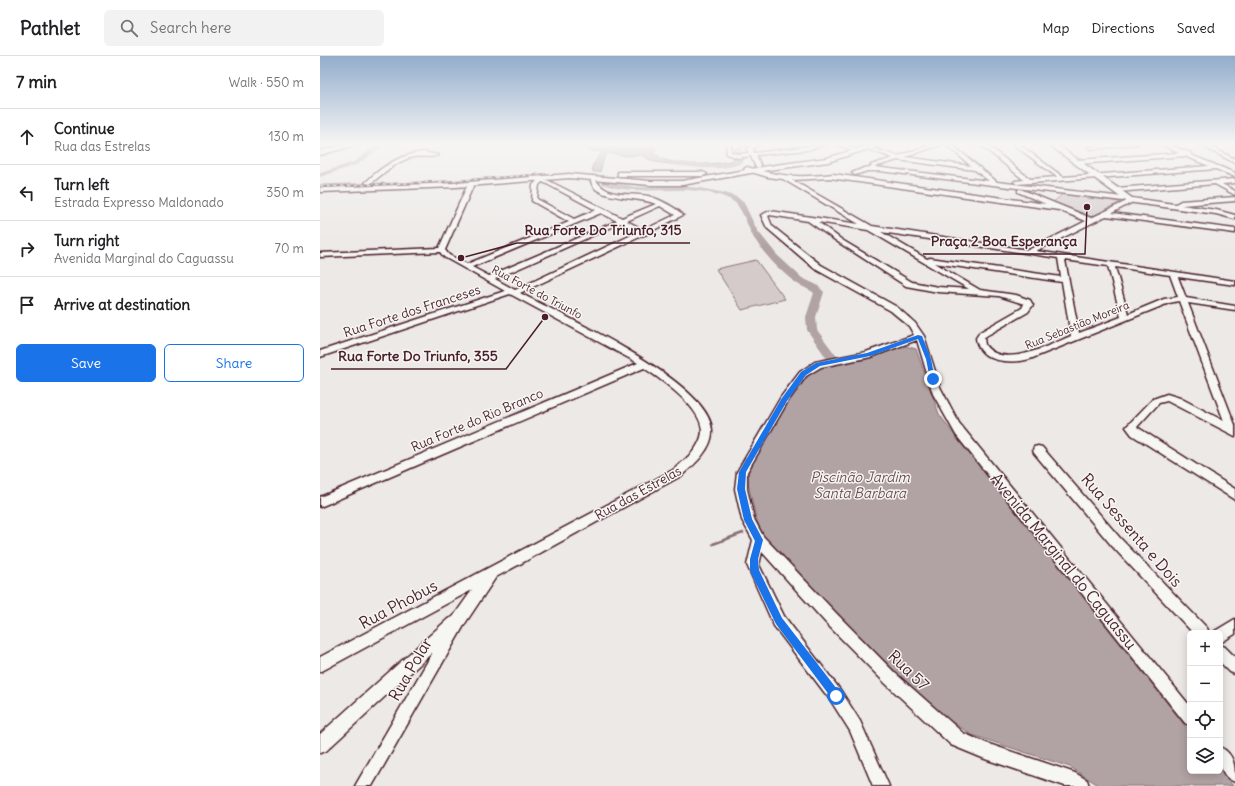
<!DOCTYPE html>
<html lang="en">
<head>
<meta charset="utf-8">
<style>
	:root { --surface:#fff; --page:#f2f2f2; --text:#202124; --muted:#757577; --line:#e0e0e0; --accent:#1a73e8 }
	body { margin:0; font-family:Delius,sans-serif; background:var(--page); color:var(--text) }
	.controls { position:absolute; right:12px; bottom:12px; display:grid; overflow:hidden; border-radius:6px; box-shadow:0 2px 10px #0003 }
	.controls button { width:36px; height:36px; display:grid; place-items:center; padding:0; border:0; border-bottom:1px solid var(--line); background:var(--surface); color:var(--text); font:20px sans-serif }
	.stop { position:absolute; width:12px; height:12px; margin:-9px; border:3px solid #1a73e8; border-radius:50%; background:#fff }
	.stop.end { background:#1a73e8; border-color:#fff; box-shadow:0 1px 4px #0008 }
	.list { margin:0; padding:0; list-style:none }
	h2 { display:flex; justify-content:space-between; align-items:center; height:52px; margin:0; padding:0 16px; font-size:17px }
	h2 small { font-size:13px; font-weight:400; color:var(--muted) }
	.list li { display:grid; grid-template-columns:26px 1fr auto; gap:12px; align-items:center; box-sizing:border-box; height:56px; padding:0 16px; border-top:1px solid var(--line) }
	.list b { display:block; font-size:15px; white-space:nowrap }
	.list p { margin:0; font-size:13px; white-space:nowrap; color:var(--muted) }
	.list em { font-size:13px; font-style:normal; color:var(--muted) }
	.actions { display:flex; gap:8px; padding:12px 16px }
	.actions a { flex:1; padding:9px 0; border:1px solid var(--accent); border-radius:6px; text-align:center; font-size:14px; color:var(--accent) }
	.actions .main { background:var(--accent); color:#fff }
	.icon { flex:none; width:22px; height:22px; fill:none; stroke:currentColor; stroke-width:2; stroke-linecap:round; stroke-linejoin:round }
	.map { position:relative; flex:none; width:915px; height:730px; overflow:hidden }
	header { display:flex; align-items:center; gap:24px; box-sizing:border-box; height:56px; padding:0 20px; background:var(--surface); border-bottom:1px solid var(--line) }
	header strong { font-size:19px }
	nav { display:flex; gap:22px; margin-inline-start:auto; font-size:14px }
	.search { width:280px; height:36px; background:var(--page); display:flex; align-items:center; gap:10px; box-sizing:border-box; padding:0 14px; border-radius:6px; color:var(--muted); font-size:15px }
	main { display:flex }
	aside { flex:1; background:var(--surface) }
	.map>svg:first-child { display:block }
</style>
</head>
<body>
<header>
<strong>Pathlet</strong>
<div class="search"><svg class="icon" aria-label="search" viewBox="0 0 24 24"><circle cx="10" cy="10" r="6"/><path d="M15 15l6 6"/></svg>Search here</div>
<nav><a>Map</a><a>Directions</a><a>Saved</a></nav>
</header>
<main>
<aside>
<h2>7 min<small>Walk · 550 m</small></h2>
<ul class="list">
<li><svg class="icon" aria-label="ahead" viewBox="0 0 24 24"><path d="M12 20V5M6 11l6-6 6 6"/></svg><div><b>Continue</b><p>Rua das Estrelas</p></div><em>130 m</em></li>
<li><svg class="icon" aria-label="left" viewBox="0 0 24 24"><path d="M17 20v-9H6M10 6l-5 5 5 5"/></svg><div><b>Turn left</b><p>Estrada Expresso Maldonado</p></div><em>350 m</em></li>
<li><svg class="icon" aria-label="right" viewBox="0 0 24 24"><path d="M7 20v-9h11M14 6l5 5-5 5"/></svg><div><b>Turn right</b><p>Avenida Marginal do Caguassu</p></div><em>70 m</em></li>
<li><svg class="icon" aria-label="arrive" viewBox="0 0 24 24"><path d="M6 21V4h12l-3 4 3 4H6"/></svg><div><b>Arrive at destination</b></div></li>
</ul>
<div class="actions"><a class="main">Save</a><a>Share</a></div>
</aside>
<div class="map">
<svg width="915" height="730" viewBox="0 0 915 730">
	<rect width="100%" height="100%" fill="#ece9e6"/>
	<filter id="ink" filterUnits="userSpaceOnUse"><feTurbulence type="fractalNoise" baseFrequency=".025" numOctaves="2"/><feDisplacementMap in="SourceGraphic" scale="8" xChannelSelector="R" yChannelSelector="G"/><feConvolveMatrix kernelMatrix="1 2 1 2 8 2 1 2 1" color-interpolation-filters="sRGB"/></filter>
	<g filter="url(#ink)">
		<path fill="#d4cbca" stroke="#8f757a" d="M63,127L71,129L69,130L0,133V129Z
			M743,138L800,146L769,162L732,147Z
			M436,204L465,243L422,254L396,213Z"/>
		<path fill="#b1a2a3" stroke="#886e73" d="M263,88H332L336,93L332,97C338,99 343,104 349,105C364,109 406,110 418,101L417,97H421L424,101L420,105L407,108L358,109L334,106L322,99L308,100L288,97L284,102L280,116H273L272,110L282,96L266,94Z
			M582,289L596,293L619,358L635,380L870,676V715H900V713L913,730H780L750,711L652,679L629,664L575,615L444,484L436,462L428,427V414L457,362L488,320C509,304 524,308 547,303C559,300 571,294 582,289Z"/>
		<g fill="none" stroke-linecap="round" stroke-linejoin="round">
			<path stroke="#886e73" stroke-width="2.5" d="M393,488L423,477"/>
			<path fill="#b1a2a3" fill-rule="evenodd" d="M58,88H66L38,108L0,121V117L34,106Z
				M423,88H433L420,94L426,102C416,118 371,111 354,109L351,107L354,105C371,107 406,113 419,102L414,96V93Z
				M282,124L316,131L358,130L381,132L405,137L417,141L424,147L437,174L457,199L482,222L497,229L504,236L496,261L497,274L527,314L529,317L527,320H519L487,274L486,261L494,237C488,232 481,231 475,226C460,215 446,200 436,185C427,173 424,151 411,144C371,124 323,143 282,128Z"/>
			<defs>
				<path id="minor" d="M406,88H411V96L418,98L429,97L427,93L433,88H438L433,93L434,97L507,88L487,94L436,99L441,110L438,112L435,110L431,100L418,102L407,98Z
					M517,88H524L539,95L534,96Z
					M615,88H623L585,101L651,110L626,88H631L677,126L803,141L806,143L803,145L560,115H547L535,119L532,117L544,112L552,111L551,109L573,102L548,93V91L578,100ZM578,104L655,114L669,125L554,111Z
					M660,88H666L710,123L737,121L693,88H699L743,121L889,110L865,100L757,108L754,106L757,104L859,97L840,88H847L871,97V99L915,117V121L896,113L697,128L694,126L695,125L704,124Z
					M789,88H818L771,93L768,91Z
					M878,88H885L915,103V107Z
					M104,96L118,99C112,103 100,99 93,101C76,105 63,118 50,128L45,127C61,111 81,98 104,96Z
					M427,111C460,121 479,122 513,118L726,148L698,136V134L700,133L771,162L809,144L812,146L811,147L792,157L915,173V177L786,160L716,195L915,225V229L858,221L866,242L915,250V254L868,247L915,369V380L847,345L839,347L817,371L915,433V444L812,379L806,371L833,343L847,338L860,342L904,365L859,245L849,247L710,303C691,308 659,307 656,282L660,276L702,252L704,248L679,240L618,236L586,230L518,186L488,165L450,159L448,160L452,170L501,209L577,251L595,267L604,280L620,331L639,367L870,650V670L865,667L636,379L613,338L597,284L551,301L501,311L486,320L468,345L427,416V433L434,463L443,480L515,556L575,617L643,677L666,687L755,717L767,724L769,730H745L665,703L631,689L565,627L505,566L442,496L439,509L464,560L521,635L540,665L569,730H553L530,675L511,645L454,570L427,509L433,484L422,464L415,433L417,416L461,341L480,316L495,306L546,296L594,279L589,270L571,255L495,213L447,172L441,159L450,155L539,168L463,123L448,121L425,114L424,113ZM510,122L739,154L766,165L708,194L552,170L472,124ZM498,166L548,174L649,233L618,231L592,226L522,184ZM561,176L738,202L741,221L610,202L607,203ZM745,204L788,210L801,261L759,277ZM614,207L742,226L751,280C729,289 683,314 665,289L664,282L666,280L708,256L713,249L710,244L696,239L660,234ZM795,211L850,219L858,241L844,243L808,258Z
					M214,121L229,125L302,162L336,148C320,140 271,145 271,123H275C288,143 308,136 328,140C339,143 355,151 363,159L328,177L327,178L324,179L200,237C241,259 389,325 392,374C393,393 374,409 361,420L176,521L146,566L52,730H35L113,596L6,695L0,697V678L128,563L133,561L152,534L0,616V601L353,414C365,404 381,392 382,375C382,352 342,324 324,312L0,451V441L318,307L190,238L0,301V295L185,235L124,201L120,196L0,201V197L119,192L148,128L151,126L154,128L125,194L129,199L147,208L249,166L212,145L213,129L217,125L211,123ZM222,126L225,127L276,154L254,163L217,143L219,129ZM340,150L355,159L324,174L307,165ZM281,157L297,165L169,220L152,211ZM301,167L318,176L195,234L175,223Z
					M915,123V127L902,128L915,135V139L895,128L796,136L793,134L796,132Z
					M915,141V145L862,149L855,152L852,150L861,145Z
					M718,390L722,391L800,482L887,572L889,577H873L792,490L714,397L713,394L714,391Z
					M915,563V578L900,587V577H894L895,575Z
					M900,589L905,591L915,601V618L910,616L900,606Z
					M900,691C915,698 915,711 915,726C899,720 900,706 900,691Z"/>
				<path id="major" d="M553,88H564L508,106L448,114L362,129H330L249,122L136,131L0,136V132L136,127L249,118L330,125H362L448,110L507,102Z
					M728,88H736L812,142L896,154L915,159V163L896,158L807,146Z
					M298,116H383L387,118L383,120H298Z"/>
				<path id="highway" d="M26,88H40L0,99V95Z"/>
			</defs>
			<use href="#minor" stroke="#4a1f2b" stroke-width="3"/>
			<use href="#major" stroke="#4a1f2b" stroke-width="3"/>
			<use href="#highway" stroke="#4a1f2b" stroke-width="3"/>
			<use href="#minor" fill="#f6f6f2" fill-rule="evenodd"/>
			<use href="#major" fill="#f6f6f2" fill-rule="evenodd"/>
			<use href="#highway" fill="#f6f6f2" fill-rule="evenodd"/>
			<defs>
				<path id="rail" d="M0,131L134,125L225,118"/>
			</defs>
			<use href="#rail" stroke="#4a1f2b" stroke-width="2"/>
			<use href="#rail" stroke="#f6f6f2" stroke-width="1" stroke-dasharray="3.5" stroke-linecap="butt"/>
		</g>
	</g>
	<linearGradient id="sky" x2="0" y2="1"><stop stop-color="#92adcc"/><stop offset="0.46" stop-color="#f6f5f4"/><stop offset="1" stop-color="#f6f5f4" stop-opacity="0"/></linearGradient>
	<rect width="915" height="191" fill="url(#sky)"/>
	<path fill="#1a73e8" d="M598,279L602,280L611,303L615,324L610,323L606,303L598,283L550,300L500,310L486,319L467,345L426,416L425,433L432,463L443,484L438,503L439,514L462,562L520,637L521,640L520,644L516,645L513,644L456,568L430,515V503L435,485L424,464L417,433L419,416L462,342L481,316L496,307L547,297Z"/>
	<g text-anchor="middle" dominant-baseline="central" stroke-width="3" stroke-linejoin="round" paint-order="stroke">
		<g font-size="11" fill="#4a1f2b" stroke="#f6f6f2">
			<text transform="translate(217 236) rotate(28)">Rua Forte do Triunfo</text>
			<text transform="translate(757 269) rotate(-22)">Rua Sebastião Moreira</text>
		</g>
		<g font-size="13" fill="#4a1f2b" stroke="#f6f6f2">
			<text transform="translate(92 255) rotate(-18)">Rua Forte dos Franceses</text>
			<text transform="translate(157 364) rotate(-23)">Rua Forte do Rio Branco</text>
			<text transform="translate(318 437) rotate(-29)">Rua das Estrelas</text>
		</g>
		<g font-size="14" font-style="italic" fill="#6e4d55" stroke="#f6f6f2">
			<text x="540" y="421">Piscinão Jardim<tspan x="540" dy="16">Santa Barbara</tspan></text>
		</g>
		<g font-size="16" fill="#4a1f2b" stroke="#f6f6f2">
			<text transform="translate(812 474) rotate(49)">Rua Sessenta e Dois</text>
			<text transform="translate(744 505) rotate(51)">Avenida Marginal do Caguassu</text>
			<text transform="translate(78 548) rotate(-28)">Rua Phobus</text>
			<text transform="translate(90 613) rotate(-60)">Rua Polar</text>
			<text transform="translate(589 614) rotate(44)">Rua 57</text>
		</g>
	</g>
	<path fill="none" stroke="#4a1f2b" stroke-width="1.5" d="M141 202L197 187H370M767 151L765 198H603M225 261L186 313H11"/>
	<g fill="#4a1f2b" stroke="#f6f6f2" stroke-width="1.5">
		<circle cx="141" cy="202" r="4"/>
		<circle cx="767" cy="151" r="4"/>
		<circle cx="225" cy="261" r="4"/>
	</g>
	<g font-size="14" text-anchor="middle" font-weight="bold" fill="#4a1f2b" stroke="#f6f6f2" stroke-width="3" stroke-linejoin="round" paint-order="stroke">
		<text x="283" y="179">Rua Forte Do Triunfo, 315</text>
		<text x="684" y="190">Praça 2 Boa Esperança</text>
		<text x="98" y="305">Rua Forte Do Triunfo, 355</text>
	</g>
</svg>
<div class="controls">
<button>+</button>
<button>−</button>
<button><svg class="icon" aria-label="locate" viewBox="0 0 24 24"><circle cx="12" cy="12" r="6"/><path d="M12 2v4M12 18v4M2 12h4M18 12h4"/></svg></button>
<button><svg class="icon" aria-label="layers" viewBox="0 0 24 24"><path d="M12 4l9 5-9 5-9-5zM3 14l9 5 9-5"/></svg></button>
</div>
<div class="stop" style="left:516px;top:640px"></div>
<div class="stop end" style="left:613px;top:323px"></div>
</div>
</main>
</body>
</html>
